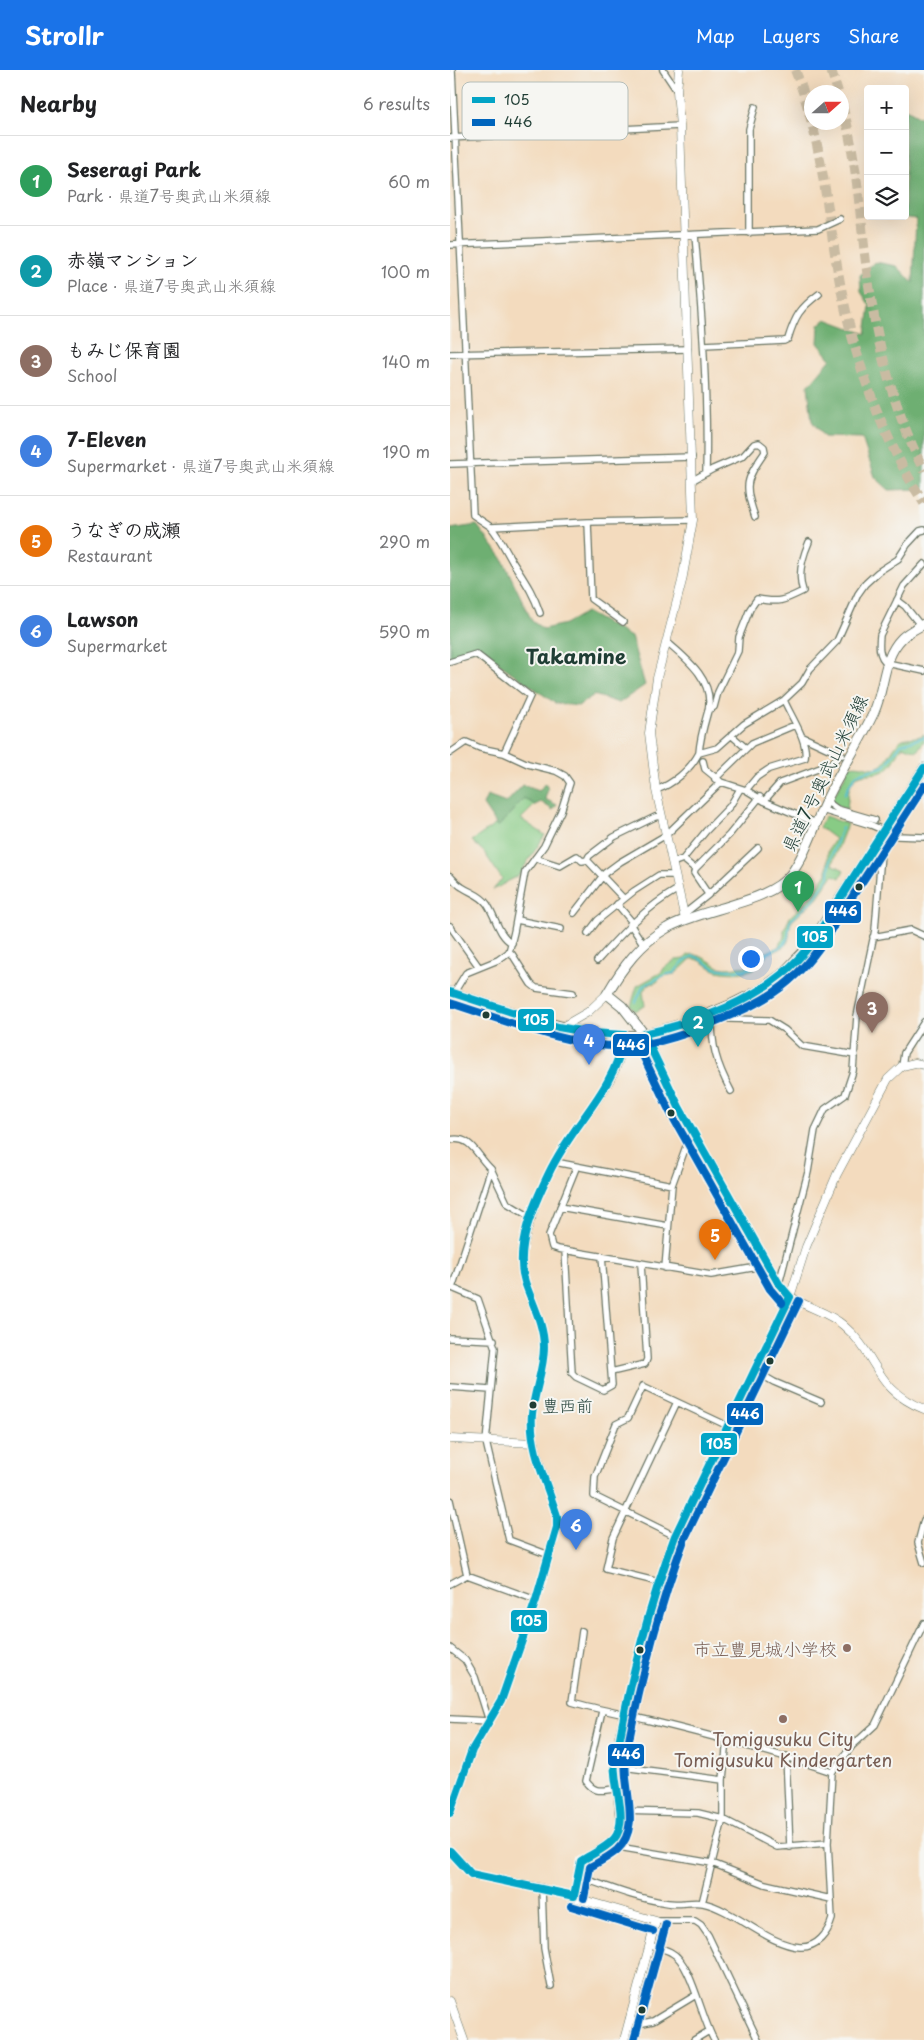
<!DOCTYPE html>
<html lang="en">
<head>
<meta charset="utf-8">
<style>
	:root { --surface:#fff; --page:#f2f2f2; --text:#202124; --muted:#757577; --line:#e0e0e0; --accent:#1a73e8 }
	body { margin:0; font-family:"Playpen Sans","Klee One",sans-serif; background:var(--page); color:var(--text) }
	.controls { position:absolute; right:15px; top:15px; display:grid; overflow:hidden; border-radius:5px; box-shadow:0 5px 20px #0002 }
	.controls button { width:45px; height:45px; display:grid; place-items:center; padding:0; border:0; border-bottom:1px solid var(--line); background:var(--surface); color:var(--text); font:25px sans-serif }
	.compass { position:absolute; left:354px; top:15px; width:45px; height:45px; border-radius:50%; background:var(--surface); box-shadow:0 5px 20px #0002; rotate:69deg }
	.you { position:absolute; left:300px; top:888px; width:18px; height:18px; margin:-12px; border:4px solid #fff; border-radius:50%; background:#1a73e8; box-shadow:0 0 0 8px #1a73e833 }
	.badge { display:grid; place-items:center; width:32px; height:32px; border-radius:50%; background:var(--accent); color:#fff; font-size:16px; font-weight:700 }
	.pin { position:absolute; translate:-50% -41px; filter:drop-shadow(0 1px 2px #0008) }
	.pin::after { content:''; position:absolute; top:26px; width:18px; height:15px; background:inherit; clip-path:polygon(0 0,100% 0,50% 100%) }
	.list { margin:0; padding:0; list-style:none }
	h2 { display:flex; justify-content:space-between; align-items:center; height:65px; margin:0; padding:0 20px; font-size:21px }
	h2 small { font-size:16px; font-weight:400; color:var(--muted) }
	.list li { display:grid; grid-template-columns:32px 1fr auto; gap:15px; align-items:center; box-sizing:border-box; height:90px; padding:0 20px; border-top:1px solid var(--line) }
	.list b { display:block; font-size:19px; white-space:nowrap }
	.list p { margin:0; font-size:16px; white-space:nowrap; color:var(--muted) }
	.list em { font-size:16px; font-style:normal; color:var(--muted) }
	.icon { flex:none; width:28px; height:28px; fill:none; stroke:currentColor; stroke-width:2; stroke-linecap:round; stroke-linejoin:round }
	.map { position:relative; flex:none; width:474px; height:1970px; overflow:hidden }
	header { display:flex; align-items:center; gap:30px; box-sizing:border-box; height:70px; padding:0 25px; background:var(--accent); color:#fff }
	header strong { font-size:24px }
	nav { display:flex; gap:28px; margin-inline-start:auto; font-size:18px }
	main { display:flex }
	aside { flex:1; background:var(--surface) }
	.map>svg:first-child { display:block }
</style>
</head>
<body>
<header>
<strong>Strollr</strong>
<nav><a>Map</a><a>Layers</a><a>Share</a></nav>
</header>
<main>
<aside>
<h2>Nearby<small>6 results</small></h2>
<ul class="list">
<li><span class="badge" style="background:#2e9e5b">1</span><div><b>Seseragi Park</b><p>Park · 県道7号奥武山米須線</p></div><em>60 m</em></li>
<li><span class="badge" style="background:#0f9aa8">2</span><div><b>赤嶺マンション</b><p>Place · 県道7号奥武山米須線</p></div><em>100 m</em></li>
<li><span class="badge" style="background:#8d6e63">3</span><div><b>もみじ保育園</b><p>School</p></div><em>140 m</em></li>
<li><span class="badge" style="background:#3f7fe0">4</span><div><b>7-Eleven</b><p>Supermarket · 県道7号奥武山米須線</p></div><em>190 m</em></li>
<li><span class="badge" style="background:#e8710a">5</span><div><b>うなぎの成瀬</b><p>Restaurant</p></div><em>290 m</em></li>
<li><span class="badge" style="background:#3f7fe0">6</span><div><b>Lawson</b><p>Supermarket</p></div><em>590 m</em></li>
</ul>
</aside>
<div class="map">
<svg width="474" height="1970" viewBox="0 0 474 1970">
	<rect width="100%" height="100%" fill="#f6f6f2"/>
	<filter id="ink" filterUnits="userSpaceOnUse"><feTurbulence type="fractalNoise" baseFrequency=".02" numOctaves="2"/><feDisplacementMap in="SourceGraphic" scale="10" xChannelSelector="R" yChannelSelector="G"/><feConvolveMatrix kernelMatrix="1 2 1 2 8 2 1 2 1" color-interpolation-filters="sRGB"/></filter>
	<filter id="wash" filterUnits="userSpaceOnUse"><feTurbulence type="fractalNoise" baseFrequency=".0096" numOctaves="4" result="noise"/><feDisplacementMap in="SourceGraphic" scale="20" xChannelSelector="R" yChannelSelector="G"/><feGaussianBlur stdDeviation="1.12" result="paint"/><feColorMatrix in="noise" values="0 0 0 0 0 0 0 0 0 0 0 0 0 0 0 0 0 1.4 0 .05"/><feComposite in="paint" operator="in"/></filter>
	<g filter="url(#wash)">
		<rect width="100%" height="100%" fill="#f3dbbe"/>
		<path fill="#88cb85" stroke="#54845c" d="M474,664V671L467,681L453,676C448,682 444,694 437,699C425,709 404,696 399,720C398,726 398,733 397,739L389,737L382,730L400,696C410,693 419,700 428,697C437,694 442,677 451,670C458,666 468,669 474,664Z
			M74,728L85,735L71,749L95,765L69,805L43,820L52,809L34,782L22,771L46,754L48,757Z
			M375,746L397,754L382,794L394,800L390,808L383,805L367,828L342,851C338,857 341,866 337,873C332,880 323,880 317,885C313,888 311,893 307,897C298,904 275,904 265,900C257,897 250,887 241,889L225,904L213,906L207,912L198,915L193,921L195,936L185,941L181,936L187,916L212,902L214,898L226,890L234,889L238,885L244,884L256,889L269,897L276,898L300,896L304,894L312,884L328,877L334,867V860L340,847L359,829L377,803L378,781L385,769L369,757Z"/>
		<path fill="#6eaf72" stroke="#467653" d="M455,38L474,49V419L439,420L425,407L412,368L374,367L362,351L358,316L381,289L368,273L369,255L376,249L416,264L420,236L411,222L410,205L425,192L447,196L463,213L466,149L443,146H455Z
			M27,455L52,488L82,551L93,559L115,554L136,542L181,567L195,615L169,633L144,625L128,636L105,633L28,579L0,587V459Z
			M95,713L98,719L95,729L107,735L103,740L91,732L85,735L74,728L48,757L33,735L37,726L56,733L73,715L89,721Z"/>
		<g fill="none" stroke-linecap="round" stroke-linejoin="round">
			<path stroke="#55bfd1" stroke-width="2" d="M395,724L400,714L407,704L435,696L451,674L474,667
				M186,932L193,916C205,911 212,904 224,903L232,893L243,886L247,887L264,898L278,900H294L305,896L316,884L334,875L338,867L340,851L364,829L379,807L380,790L392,758"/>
		</g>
	</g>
	<g filter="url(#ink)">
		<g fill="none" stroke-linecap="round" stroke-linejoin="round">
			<path stroke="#c9bba2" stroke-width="5.5" stroke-dasharray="5.5 3" stroke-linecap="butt" d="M426,754L431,784"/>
			<path stroke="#c9bba2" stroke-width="10" stroke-dasharray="10 5" stroke-linecap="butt" d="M345,0C370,62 376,131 387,196C401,280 428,361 474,433
				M381,0L388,22
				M392,35C408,92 410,151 418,208C427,276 444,340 474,401"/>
			<defs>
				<path id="street" d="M2,0L23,445L41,457L138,452L243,450
					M213,0L227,21
					M0,68L230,56
					M299,163V59L305,37
					M245,165C252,245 258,323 256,403
					M0,175L368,159L390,149
					M254,275L334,271L338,269C345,246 350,238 369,224
					M0,284L238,279
					M0,394L242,387
					M243,410L263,399L293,386L304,374L309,373L314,377L315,382C295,411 294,414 305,447
					M138,452L141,529L173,552
					M41,457C50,468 55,479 62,491C74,510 83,522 90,543
					M474,494L454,516L430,565C429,575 428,586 437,593L474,601
					M447,530L455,536L471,556
					M217,572C237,589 265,611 258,641C254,655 250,668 249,683
					M0,592L26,584L80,626L54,683
					M258,640L264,637L268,622L288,581L289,567L300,539L307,529C329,533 333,531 353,521C347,505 352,488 359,472
					M281,665L296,678
					M353,667L392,685
					M0,683L16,672L30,678L54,683L78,694L106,701L115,706L120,713L111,741L94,776L75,802L64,862L59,882L48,890L16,903L0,929
					M253,691L255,699L271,712L296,720L314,731L366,753
					M265,709L302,673L345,655
					M206,720C223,714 240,700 249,683L267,678L294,654L334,630L352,613L360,599L387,571L408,524L415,514L428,502L448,489L457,475L470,461L474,460
					M296,720L307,707L319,699L355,688C358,670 341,647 334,630
					M314,731L330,713L373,697L383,692L390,685
					M376,731L387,739L425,750
					M372,740L421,755L447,766L474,767
					M85,788L110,796L127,786L132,791L137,790
					M233,789L245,799L279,765L310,727
					M222,793L233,789L256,761L280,736L290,719
					M245,799L244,803L258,824
					M0,806C4,810 7,814 12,817C21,823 31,825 37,834C46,847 48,865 62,873
					M173,828L137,790L139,786L164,767L205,747L211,746
					M167,834L182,852
					M124,843L155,803L170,792L216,765L271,712
					M234,844L258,825L308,778
					M67,850L111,859
					M180,854L194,875
					M0,856L29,897
					M138,863L148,850L184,821L209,805H225
					M423,867L461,860L474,866
					M59,882L62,884L81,914L86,918L123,923
					M147,891C172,863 195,838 228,819
					M271,939L274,945L279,949L319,950L335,960L352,976L405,985
					M262,943C261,975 266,993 281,1021
					M452,996L454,983L474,952
					M0,1070C22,1065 27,1087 41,1099
					M105,1092L222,1115
					M126,1098L99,1165L102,1177L108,1179L261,1205L319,1195
					M110,1137L218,1156
					M115,1180L122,1303L126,1307L153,1320L162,1315L152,1186
					M215,1198L222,1115L239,1068L244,1064
					M329,1214L358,1102L365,1060L375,1039L395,1025L403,1001L407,946L425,860L431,784
					M0,1217L28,1229L45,1278L36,1372L59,1470L99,1485
					M2,1218L41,1099L57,1133L82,1148
					M0,1268L44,1270
					M305,1301L324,1312L371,1332
					M161,1302L195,1294L197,1289L191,1194
					M0,1317L40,1320
					M0,1430L17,1505
					M474,1450L468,1473L474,1493
					M225,1466L144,1426L145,1407L166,1354L178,1348L193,1316L278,1356
					M209,1512L156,1499L163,1468L227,1332
					M0,1514L17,1505L86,1530
					M132,1561L122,1632C147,1639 172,1644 197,1650C259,1665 321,1681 382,1702
					M0,1578L15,1590L25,1607L39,1651L0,1649
					M152,1641L136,1711C145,1724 152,1720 166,1719
					M336,1686L340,1777
					M165,1696L273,1710
					M169,1741L248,1743L273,1749L327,1777L378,1773
					M157,1775L262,1793L315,1814L381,1829
					M127,1806C156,1816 187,1829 218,1833C230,1835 242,1831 253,1833C285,1840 318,1875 350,1877C367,1878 378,1863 382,1849L378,1773L382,1702L402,1676L425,1655L474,1553
					M92,1818L94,1878L101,1916
					M252,1833L273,1749V1710L277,1670
					M206,1851H245L251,1855L258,1865L308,1970
					M200,1875C207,1878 216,1879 222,1883C241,1892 252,1950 264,1970
					M179,1950L193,1953L203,1951L246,1925
					M244,1970L259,1961"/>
				<path id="secondary" d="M229,0L227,21L230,56L243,450L232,511L207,608L199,663L206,720L235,849
					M112,957L138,942L157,924
					M194,964C208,987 216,1013 229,1037C261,1096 296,1154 329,1214C332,1218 335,1222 339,1225C353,1237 377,1241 393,1255C428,1284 424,1320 474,1339
					M0,1369L85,1373
					M0,1743L22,1680L51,1631L86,1530L107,1457V1446C99,1418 79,1372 82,1344C84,1318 98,1292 93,1266C90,1245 78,1225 73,1205C66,1177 91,1118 104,1093C127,1050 169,1016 175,965
					M0,1781L21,1804L92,1818L206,1851L174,1970
					M124,1826L131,1791L159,1773L167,1765L170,1753L165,1696L169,1666L195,1556L225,1466L340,1227L356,1177L387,1104L438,1009L452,996L465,993L474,995
					M0,1931L14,1970"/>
				<path id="primary" d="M0,922L80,948L126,960L164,966L194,964L211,960L244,950L282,934L310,920L332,904L360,875L474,698
					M194,964L172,936L157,924C172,898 190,873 217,858C249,839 320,833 341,804C357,782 365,753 377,729C391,700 410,672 424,642C435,618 432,588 452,568C458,562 467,558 474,554"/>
			</defs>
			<use href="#street" stroke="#697464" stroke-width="8"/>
			<use href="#secondary" stroke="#697464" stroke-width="9"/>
			<use href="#primary" stroke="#697464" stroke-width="11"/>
			<use href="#street" stroke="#fff" stroke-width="5.5"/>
			<use href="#secondary" stroke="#fff" stroke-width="8"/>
			<use href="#primary" stroke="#fff" stroke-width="9"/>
			<defs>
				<path id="bus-1" d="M0,922L108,957L142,963L175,965
					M194,964C243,953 293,936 332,904C360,882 377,849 396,819C421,779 448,738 474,698
					M194,964L229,1037L329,1214L340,1227
					M0,1743L22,1680L51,1631L86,1530L107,1457V1446C97,1414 79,1378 82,1344C84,1321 94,1300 94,1277C94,1254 82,1233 75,1212C64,1177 84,1134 99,1103C123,1052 163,1024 175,965
					M0,1781L21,1804L124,1826
					M124,1826L131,1791C142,1784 155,1779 164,1769C178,1752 166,1723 165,1703C164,1697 165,1690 167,1684C180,1610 199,1536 225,1466L340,1227"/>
				<path id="bus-2" d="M0,933C48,948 114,974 164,976C196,977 230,967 259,954C287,943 316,931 339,911C367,887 385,855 404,824C428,788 451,752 474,716
					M185,969L220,1042L320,1219L332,1233
					M134,1828L140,1797C149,1792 159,1787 167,1780C193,1756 171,1716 176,1685C190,1613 208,1539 234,1470L349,1231
					M121,1836L203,1861
					M184,1970L216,1854"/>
			</defs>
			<use href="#bus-1" stroke="#f6f6f2" stroke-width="11"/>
			<use href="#bus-2" stroke="#f6f6f2" stroke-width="11"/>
			<use href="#bus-1" stroke="#02a4c6" stroke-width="8"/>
			<use href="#bus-2" stroke="#0065bd" stroke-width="8"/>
		</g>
	</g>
	<g fill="#1f3d34" stroke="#f6f6f2" stroke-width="2">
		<circle cx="409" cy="817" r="4.5"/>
		<circle cx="36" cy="945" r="4.5"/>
		<circle cx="221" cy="1043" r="4.5"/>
		<circle cx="320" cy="1291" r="4.5"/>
		<circle cx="83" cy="1335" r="4.5"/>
		<circle cx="190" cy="1580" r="4.5"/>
		<circle cx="192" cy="1940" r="4.5"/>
	</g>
	<g fill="#8d6e63" stroke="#f6f6f2" stroke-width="2">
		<circle cx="397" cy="1578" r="5"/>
		<circle cx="333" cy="1649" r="5"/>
	</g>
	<g text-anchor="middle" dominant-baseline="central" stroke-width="4" stroke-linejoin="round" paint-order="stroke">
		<g font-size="17" fill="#1f3d34" stroke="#f6f6f2" text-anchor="start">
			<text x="92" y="1335">豊西前</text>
		</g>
		<g font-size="18" fill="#1f3d34" stroke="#f6f6f2">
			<text transform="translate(374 703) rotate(-64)">県道7号奥武山米須線</text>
		</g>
		<g font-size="18" fill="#785e54" stroke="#f6f6f2" text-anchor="end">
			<text x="387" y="1578">市立豊見城小学校</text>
			<text x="333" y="1668" text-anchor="middle">Tomigusuku City<tspan x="333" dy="21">Tomigusuku Kindergarten</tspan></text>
		</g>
		<g font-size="20" font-weight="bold" fill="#1f3d34" stroke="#f6f6f2">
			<text x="126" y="586">Takamine</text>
		</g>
	</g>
	<rect x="12" y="12" width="166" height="58" rx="8" fill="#f6f6f2" stroke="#b6beb9" stroke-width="1"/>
	<rect x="22" y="27" width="23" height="6" fill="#02a4c6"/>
	<rect x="22" y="49" width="23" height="7" fill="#0065bd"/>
	<g font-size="14" fill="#1f3d34">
		<text x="54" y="35">105</text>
		<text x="54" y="57">446</text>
	</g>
	<g stroke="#f6f6f2" stroke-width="2">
		<rect x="374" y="830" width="38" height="24" rx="5" fill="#0065bd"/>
		<rect x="346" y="855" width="38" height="24" rx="5" fill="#02a4c6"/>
		<rect x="67" y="938" width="38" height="24" rx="5" fill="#02a4c6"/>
		<rect x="162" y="963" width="38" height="24" rx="5" fill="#0065bd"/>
		<rect x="276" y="1332" width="38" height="24" rx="5" fill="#0065bd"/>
		<rect x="250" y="1362" width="38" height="24" rx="5" fill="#02a4c6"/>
		<rect x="60" y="1539" width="38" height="24" rx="5" fill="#02a4c6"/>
		<rect x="157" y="1673" width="38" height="24" rx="5" fill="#0065bd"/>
	</g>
	<g font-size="14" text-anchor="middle" font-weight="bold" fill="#fff">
		<text x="393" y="846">446</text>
		<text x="365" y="872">105</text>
		<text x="86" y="955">105</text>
		<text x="181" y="980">446</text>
		<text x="295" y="1349">446</text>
		<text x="269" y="1379">105</text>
		<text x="79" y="1556">105</text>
		<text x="176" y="1689">446</text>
	</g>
</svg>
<div class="controls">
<button>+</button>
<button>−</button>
<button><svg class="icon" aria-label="layers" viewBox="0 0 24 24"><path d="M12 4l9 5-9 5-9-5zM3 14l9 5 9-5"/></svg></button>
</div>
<svg class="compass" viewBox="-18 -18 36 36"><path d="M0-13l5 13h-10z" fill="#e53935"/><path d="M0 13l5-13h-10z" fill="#757577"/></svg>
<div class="you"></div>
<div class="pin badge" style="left:348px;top:842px;background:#2e9e5b">1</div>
<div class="pin badge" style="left:248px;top:977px;background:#0f9aa8">2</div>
<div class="pin badge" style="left:422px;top:963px;background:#8d6e63">3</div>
<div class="pin badge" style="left:139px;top:995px;background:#3f7fe0">4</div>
<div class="pin badge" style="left:265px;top:1190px;background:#e8710a">5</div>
<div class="pin badge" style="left:126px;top:1480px;background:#3f7fe0">6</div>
</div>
</main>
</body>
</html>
